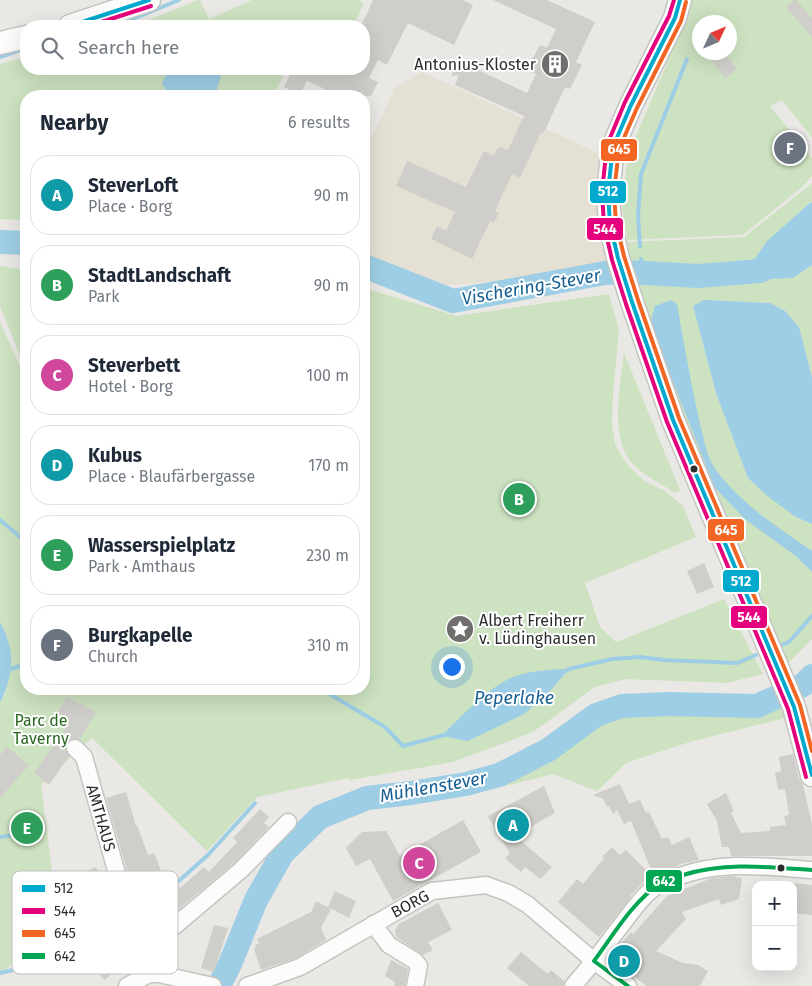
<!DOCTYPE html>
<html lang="en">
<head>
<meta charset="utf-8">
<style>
	:root { --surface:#fff; --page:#f2f2f3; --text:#1f2937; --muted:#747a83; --line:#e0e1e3; --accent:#0f766e }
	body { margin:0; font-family:"Fira Sans",sans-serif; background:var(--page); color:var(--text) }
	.controls { position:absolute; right:15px; bottom:15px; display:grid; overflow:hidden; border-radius:10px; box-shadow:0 5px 20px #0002 }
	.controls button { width:45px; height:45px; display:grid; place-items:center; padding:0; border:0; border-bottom:1px solid var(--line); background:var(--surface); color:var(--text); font:25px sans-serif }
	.compass { position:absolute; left:692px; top:15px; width:45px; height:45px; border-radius:50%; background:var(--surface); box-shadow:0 5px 20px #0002; rotate:46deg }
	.you { position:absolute; left:451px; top:666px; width:18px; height:18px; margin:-12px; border:4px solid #fff; border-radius:50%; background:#1a73e8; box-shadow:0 0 0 8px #1a73e833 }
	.badge { display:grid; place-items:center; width:32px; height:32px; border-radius:50%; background:var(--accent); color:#fff; font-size:16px; font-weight:700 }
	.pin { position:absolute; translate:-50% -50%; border:2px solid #fff; box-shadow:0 1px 5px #0006 }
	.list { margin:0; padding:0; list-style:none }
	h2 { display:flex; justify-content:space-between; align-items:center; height:65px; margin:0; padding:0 20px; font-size:21px }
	h2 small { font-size:16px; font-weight:400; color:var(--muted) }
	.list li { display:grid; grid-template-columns:32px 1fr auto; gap:15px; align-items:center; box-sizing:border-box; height:80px; margin:0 10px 10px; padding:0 10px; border:1px solid var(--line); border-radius:20px }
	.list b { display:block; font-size:19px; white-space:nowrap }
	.list p { margin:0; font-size:16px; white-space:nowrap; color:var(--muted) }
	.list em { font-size:16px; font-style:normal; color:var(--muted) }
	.icon { flex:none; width:28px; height:28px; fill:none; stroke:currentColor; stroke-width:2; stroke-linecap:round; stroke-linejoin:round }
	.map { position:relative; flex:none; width:812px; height:986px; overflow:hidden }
	.search { position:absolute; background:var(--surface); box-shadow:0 5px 20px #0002; left:20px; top:20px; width:350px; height:55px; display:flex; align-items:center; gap:12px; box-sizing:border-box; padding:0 18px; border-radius:20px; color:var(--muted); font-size:19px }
	.panel { position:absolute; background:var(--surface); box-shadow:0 5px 20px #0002; left:20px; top:90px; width:350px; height:605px; border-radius:20px }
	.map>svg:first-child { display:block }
</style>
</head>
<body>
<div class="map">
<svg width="812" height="986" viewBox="0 0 812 986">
	<rect width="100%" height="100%" fill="#eae8e4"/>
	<path fill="#e4e0d3" d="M422,72L607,157L611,259L523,279L447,285L366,262L364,267V140L368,142L383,115L394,88Z"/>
	<path fill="#cce2c0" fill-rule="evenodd" d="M198,0H200L209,19L252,0H358L364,3L353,26H134Z
		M686,0H812V138L782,100L770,106L812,158V176L803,186L743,235L627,240L622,209L628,155L668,61ZM700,22H730V52H700Z
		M26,57V69H286L276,91L283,96H26V220L0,219V64Z
		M812,183V203L810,202L794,218L793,278L812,265V377L799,327L785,311L770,303L740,302L693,306L716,393L748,478L796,517L812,524V639L786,666L646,320L627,242L744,237Z
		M0,266L26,270V370L0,306Z
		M364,288L457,316L609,294L619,330L613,394L612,424L615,444L626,463L644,481L665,491L683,506L696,537L585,583L600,627L616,642L724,599L763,674L727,683L626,679L595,687L533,732L453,762L350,780L348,778L257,797L207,851L92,738L41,784L58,919L0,975V703L6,691L5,631L0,622V322L26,380V689H364Z
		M624,353L680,490L675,493C660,483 643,475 631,462C609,435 621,384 624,353Z
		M785,704L789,717L693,741L626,763L597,791L553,774L485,791L534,768L595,723L626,713L759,714Z"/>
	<path fill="#9ecee5" d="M169,69H223L215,96H169L162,83Z
		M811,202L812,203V265L793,278L768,279L752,263L767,241Z
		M671,300L677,304C684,344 691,384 700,424C704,438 706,455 714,467C736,500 779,529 812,551V572L797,557L745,519L715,488L650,324L655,306Z
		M704,300L770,303L785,311L799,327L812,377V524L796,517L766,495L748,478L716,393L693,306Z
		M0,622C16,651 14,674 0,703Z
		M569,669L550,691L524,714L468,741L441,736C460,718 482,694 505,681C524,670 549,670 569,669Z"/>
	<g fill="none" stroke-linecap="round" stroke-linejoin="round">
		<path stroke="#9ecee5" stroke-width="4" d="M111,26L133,19L179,0
			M0,57L26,48
			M640,247L638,215L641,174L687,59
			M641,259L644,273
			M0,520L26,542
			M777,647L789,642L812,616
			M0,660L11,669L26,664
			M566,671L569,669L612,659L640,657L664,660L737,663L756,655
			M321,689L385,727L403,746L444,735
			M0,837L22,834
			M136,916L145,911L208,855L255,803
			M64,955L103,937L130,920
			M0,973L50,961"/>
		<path stroke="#9ecee5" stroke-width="24" d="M0,242L26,243
			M364,266L453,301L605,273L626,272L698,276L760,271L788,255L812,234
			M219,986L230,964L256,900L282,854L320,817L367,798L411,793L466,784L499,775L548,750L596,715L622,706L668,704L757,706L803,685L812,676"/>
	</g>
	<path fill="#cfceca" d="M373,0H463L473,5L454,45L408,23L387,65L378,60L369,78L378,82L371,96H340L307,81L300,95L284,87L293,69H364V26H361Z
		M493,0H547L595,22L576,62L582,65L570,89L565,87L546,128L543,133L541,132L520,178L512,174L495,211L499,213L494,223L490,221L472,259L431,239L437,226L446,231L455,212L396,186L407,161L466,187L484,151L494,156L497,149L501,147L508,150L524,116L455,85L459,75L451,76L460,58L475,65L474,68L527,93L536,74L528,70L531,64L530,63L540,45L547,48L556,29Z
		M794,0H796L812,18V37L786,7Z
		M705,52H724L737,69L725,78Z
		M789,136L802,152L792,160L779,144Z
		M704,563L714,587L697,594L687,571Z
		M67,697L96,712L80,739L73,738L68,741L65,750L69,756L49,785L34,773L66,728L64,726L68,719L57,713Z
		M7,747L29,765L0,798V755Z
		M793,754L799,778L803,785L812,824V856H731L729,847H722L717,821L707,804L726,793L734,811L731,813L741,833L770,831V827L786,825L784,816L789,815L785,789L778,790L775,773L781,771L779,757Z
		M620,784L629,804L640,800L646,813L649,812L662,839L668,837L672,845L689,837L699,860L680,864L675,867L667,870L666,868L653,874L631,821L624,824L617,810L613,814L609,806L607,807L603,799L593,795Z
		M544,786L555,813L515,836L552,867L540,879L525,867L521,872L505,858L510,854L488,816Z
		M126,792L136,826L137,825L148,855L154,853L162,873L131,885L106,798Z
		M260,809L269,817L264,823L269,827L234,863L155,929L147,920L168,902L164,897L177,886L180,888L204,867L209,872L237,842L233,838Z
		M463,820L481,852L393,901L370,859L356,866L346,848L362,832L386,831L400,856Z
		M612,847L620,855L626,850L651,875L630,896L631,897L599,937L558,902L577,879L583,884L604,858L602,857Z
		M96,867L115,904L104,911L97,898L92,901L87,891L92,888L84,873Z
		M732,876L742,878L739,899L721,905L719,899L682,912L686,919L656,951L683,963L698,965L708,971L700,986H647L608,959L631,932L633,934L667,896L712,878Z
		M793,883L812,885V915L793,913Z
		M335,891L356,901L349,918L328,907Z
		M316,901L331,909L321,928L326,940L296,958L261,970L254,949L256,948L255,945L259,944L257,939L311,912Z
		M438,903L452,930L428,942L433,950L423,955L396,937L395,931L399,924Z
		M214,925L228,928L214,972L201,968Z
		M110,950L123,963L105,980L92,967Z
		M521,952L548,974L551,970L564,981L563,986H529L507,968Z
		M391,960L408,969L405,986H394L395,982L385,976Z"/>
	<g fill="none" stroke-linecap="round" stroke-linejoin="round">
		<defs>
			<path id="street" d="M75,748L84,757L125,902L147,947L149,974
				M373,924L389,945L415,961L419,966L415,986
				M147,947L157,941L241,870L288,822
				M127,986L149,974H159L213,986
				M247,986L300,967L432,891L486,885L508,893L527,904L594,961L628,986
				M573,986C588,969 602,951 616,932C629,916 641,896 659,884C665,880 673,878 680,876C724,860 767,867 812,870"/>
			<path id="secondary" d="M680,0L675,18L631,105L613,147L608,192L610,224L618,258L632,302L673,420L794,707L812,775
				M70,26L149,0
				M0,43L26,37"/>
		</defs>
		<use href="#street" stroke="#c4c4c3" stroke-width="19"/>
		<use href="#secondary" stroke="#c4c4c3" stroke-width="25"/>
		<use href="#street" stroke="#fcfcfb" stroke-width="16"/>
		<use href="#secondary" stroke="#fcfcfb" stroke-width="22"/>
		<defs>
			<path id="bus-1" d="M680,0L675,18L631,105L613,147L608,192L610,224L618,258L632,302L673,420L794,707L812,775
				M70,26L149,0"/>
			<path id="bus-2" d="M674,0L669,16L625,102L607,145L602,192L604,225L612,260L626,304L667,422L788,709L806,777
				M89,26L151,6"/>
			<path id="bus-3" d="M686,2L681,21L637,108L619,149L614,192L616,223L624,256L638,300L679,418L800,705L812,751"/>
			<path id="bus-4" d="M628,986L594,961C614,934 633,901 661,883C667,878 675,877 683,875C725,862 768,867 812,870"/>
		</defs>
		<use href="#bus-1" stroke="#fff" stroke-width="8"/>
		<use href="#bus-2" stroke="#fff" stroke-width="8"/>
		<use href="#bus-3" stroke="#fff" stroke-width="8"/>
		<use href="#bus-4" stroke="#fff" stroke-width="8"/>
		<use href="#bus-1" stroke="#00a9ce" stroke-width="4"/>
		<use href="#bus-2" stroke="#e5007d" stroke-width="4"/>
		<use href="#bus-3" stroke="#f26522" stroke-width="4"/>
		<use href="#bus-4" stroke="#00a651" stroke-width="4"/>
	</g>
	<defs>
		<symbol id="building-disc" viewBox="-11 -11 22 22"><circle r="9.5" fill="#6f6e6d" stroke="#fff"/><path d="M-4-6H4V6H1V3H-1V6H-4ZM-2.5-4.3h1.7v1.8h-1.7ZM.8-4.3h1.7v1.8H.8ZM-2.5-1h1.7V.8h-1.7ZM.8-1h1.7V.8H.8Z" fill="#fff"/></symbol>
		<symbol id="sight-disc" viewBox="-11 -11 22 22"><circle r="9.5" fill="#6f6e6d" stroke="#fff"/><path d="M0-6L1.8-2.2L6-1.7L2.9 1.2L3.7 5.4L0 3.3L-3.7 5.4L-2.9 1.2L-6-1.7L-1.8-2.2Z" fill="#fff"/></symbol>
	</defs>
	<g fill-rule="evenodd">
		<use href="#building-disc" x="539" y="48" width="32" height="32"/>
		<use href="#sight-disc" x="444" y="613" width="32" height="32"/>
	</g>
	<g fill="#2d2d2d" stroke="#fff" stroke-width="2">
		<circle cx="694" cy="469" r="4.5"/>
		<circle cx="781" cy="868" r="4.5"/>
	</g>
	<g text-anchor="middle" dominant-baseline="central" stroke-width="4" stroke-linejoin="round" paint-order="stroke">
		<g font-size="16" fill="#2d2d2d" stroke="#fff" text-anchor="end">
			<text x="536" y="64">Antonius-Kloster</text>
			<text x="479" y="620" text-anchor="start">Albert Freiherr<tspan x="479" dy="18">v. Lüdinghausen</tspan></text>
		</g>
		<g font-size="16" fill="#2b6622" stroke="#fff">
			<text x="41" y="720">Parc de<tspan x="41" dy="18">Taverny</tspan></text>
		</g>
		<g font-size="16" fill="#2d2d2d" stroke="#fff">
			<text transform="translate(101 818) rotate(74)">AMTHAUS</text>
			<text transform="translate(410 904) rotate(-28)">BORG</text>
		</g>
		<g font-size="18" font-style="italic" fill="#1a6295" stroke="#fff">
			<text transform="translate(531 287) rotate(-10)">Vischering-Stever</text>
			<text x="514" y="698">Peperlake</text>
			<text transform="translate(433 787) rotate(-10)">Mühlenstever</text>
		</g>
	</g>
	<rect x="12" y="871" width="166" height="103" rx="8" fill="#fff" stroke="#c0c0c0" stroke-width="1"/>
	<rect x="22" y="885" width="23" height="7" fill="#00a9ce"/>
	<rect x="22" y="908" width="23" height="6" fill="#e5007d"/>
	<rect x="22" y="930" width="23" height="7" fill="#f26522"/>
	<rect x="22" y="953" width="23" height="6" fill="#00a651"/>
	<g font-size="14" fill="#2d2d2d">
		<text x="54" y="893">512</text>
		<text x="54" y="916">544</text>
		<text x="54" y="938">645</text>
		<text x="54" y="961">642</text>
	</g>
	<g stroke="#fff" stroke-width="2">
		<rect x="600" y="138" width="38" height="24" rx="5" fill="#f26522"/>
		<rect x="589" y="180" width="38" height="24" rx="5" fill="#00a9ce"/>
		<rect x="586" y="217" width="38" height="24" rx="5" fill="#e5007d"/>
		<rect x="707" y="518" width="38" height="24" rx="5" fill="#f26522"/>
		<rect x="722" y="569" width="38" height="24" rx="5" fill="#00a9ce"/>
		<rect x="730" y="605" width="38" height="24" rx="5" fill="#e5007d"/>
		<rect x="645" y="869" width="38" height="24" rx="5" fill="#00a651"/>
	</g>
	<g font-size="14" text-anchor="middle" font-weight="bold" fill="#fff">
		<text x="619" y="154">645</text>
		<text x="608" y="196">512</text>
		<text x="605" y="234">544</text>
		<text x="726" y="535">645</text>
		<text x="741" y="586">512</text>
		<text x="749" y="622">544</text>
		<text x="664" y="886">642</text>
	</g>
</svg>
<div class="controls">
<button>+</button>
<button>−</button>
</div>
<svg class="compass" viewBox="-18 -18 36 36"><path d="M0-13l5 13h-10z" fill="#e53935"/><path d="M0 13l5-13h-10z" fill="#747a83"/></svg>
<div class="you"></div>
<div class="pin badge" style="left:513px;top:825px;background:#0f9aa8">A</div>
<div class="pin badge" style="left:519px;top:499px;background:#2e9e5b">B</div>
<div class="pin badge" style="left:419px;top:863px;background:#d1479c">C</div>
<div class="pin badge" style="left:624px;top:961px;background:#0f9aa8">D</div>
<div class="pin badge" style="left:27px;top:828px;background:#2e9e5b">E</div>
<div class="pin badge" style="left:790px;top:148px;background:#6b7280">F</div>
<div class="search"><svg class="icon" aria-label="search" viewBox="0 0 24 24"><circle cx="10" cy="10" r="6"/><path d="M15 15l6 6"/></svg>Search here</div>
<section class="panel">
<h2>Nearby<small>6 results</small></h2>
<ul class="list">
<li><span class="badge" style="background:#0f9aa8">A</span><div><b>SteverLoft</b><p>Place · Borg</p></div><em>90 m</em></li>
<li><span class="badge" style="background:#2e9e5b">B</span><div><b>StadtLandschaft</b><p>Park</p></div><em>90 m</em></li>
<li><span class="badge" style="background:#d1479c">C</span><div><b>Steverbett</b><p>Hotel · Borg</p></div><em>100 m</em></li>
<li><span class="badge" style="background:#0f9aa8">D</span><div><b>Kubus</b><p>Place · Blaufärbergasse</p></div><em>170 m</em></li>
<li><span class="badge" style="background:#2e9e5b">E</span><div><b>Wasserspielplatz</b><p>Park · Amthaus</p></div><em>230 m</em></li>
<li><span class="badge" style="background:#6b7280">F</span><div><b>Burgkapelle</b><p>Church</p></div><em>310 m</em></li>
</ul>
</section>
</div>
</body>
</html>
